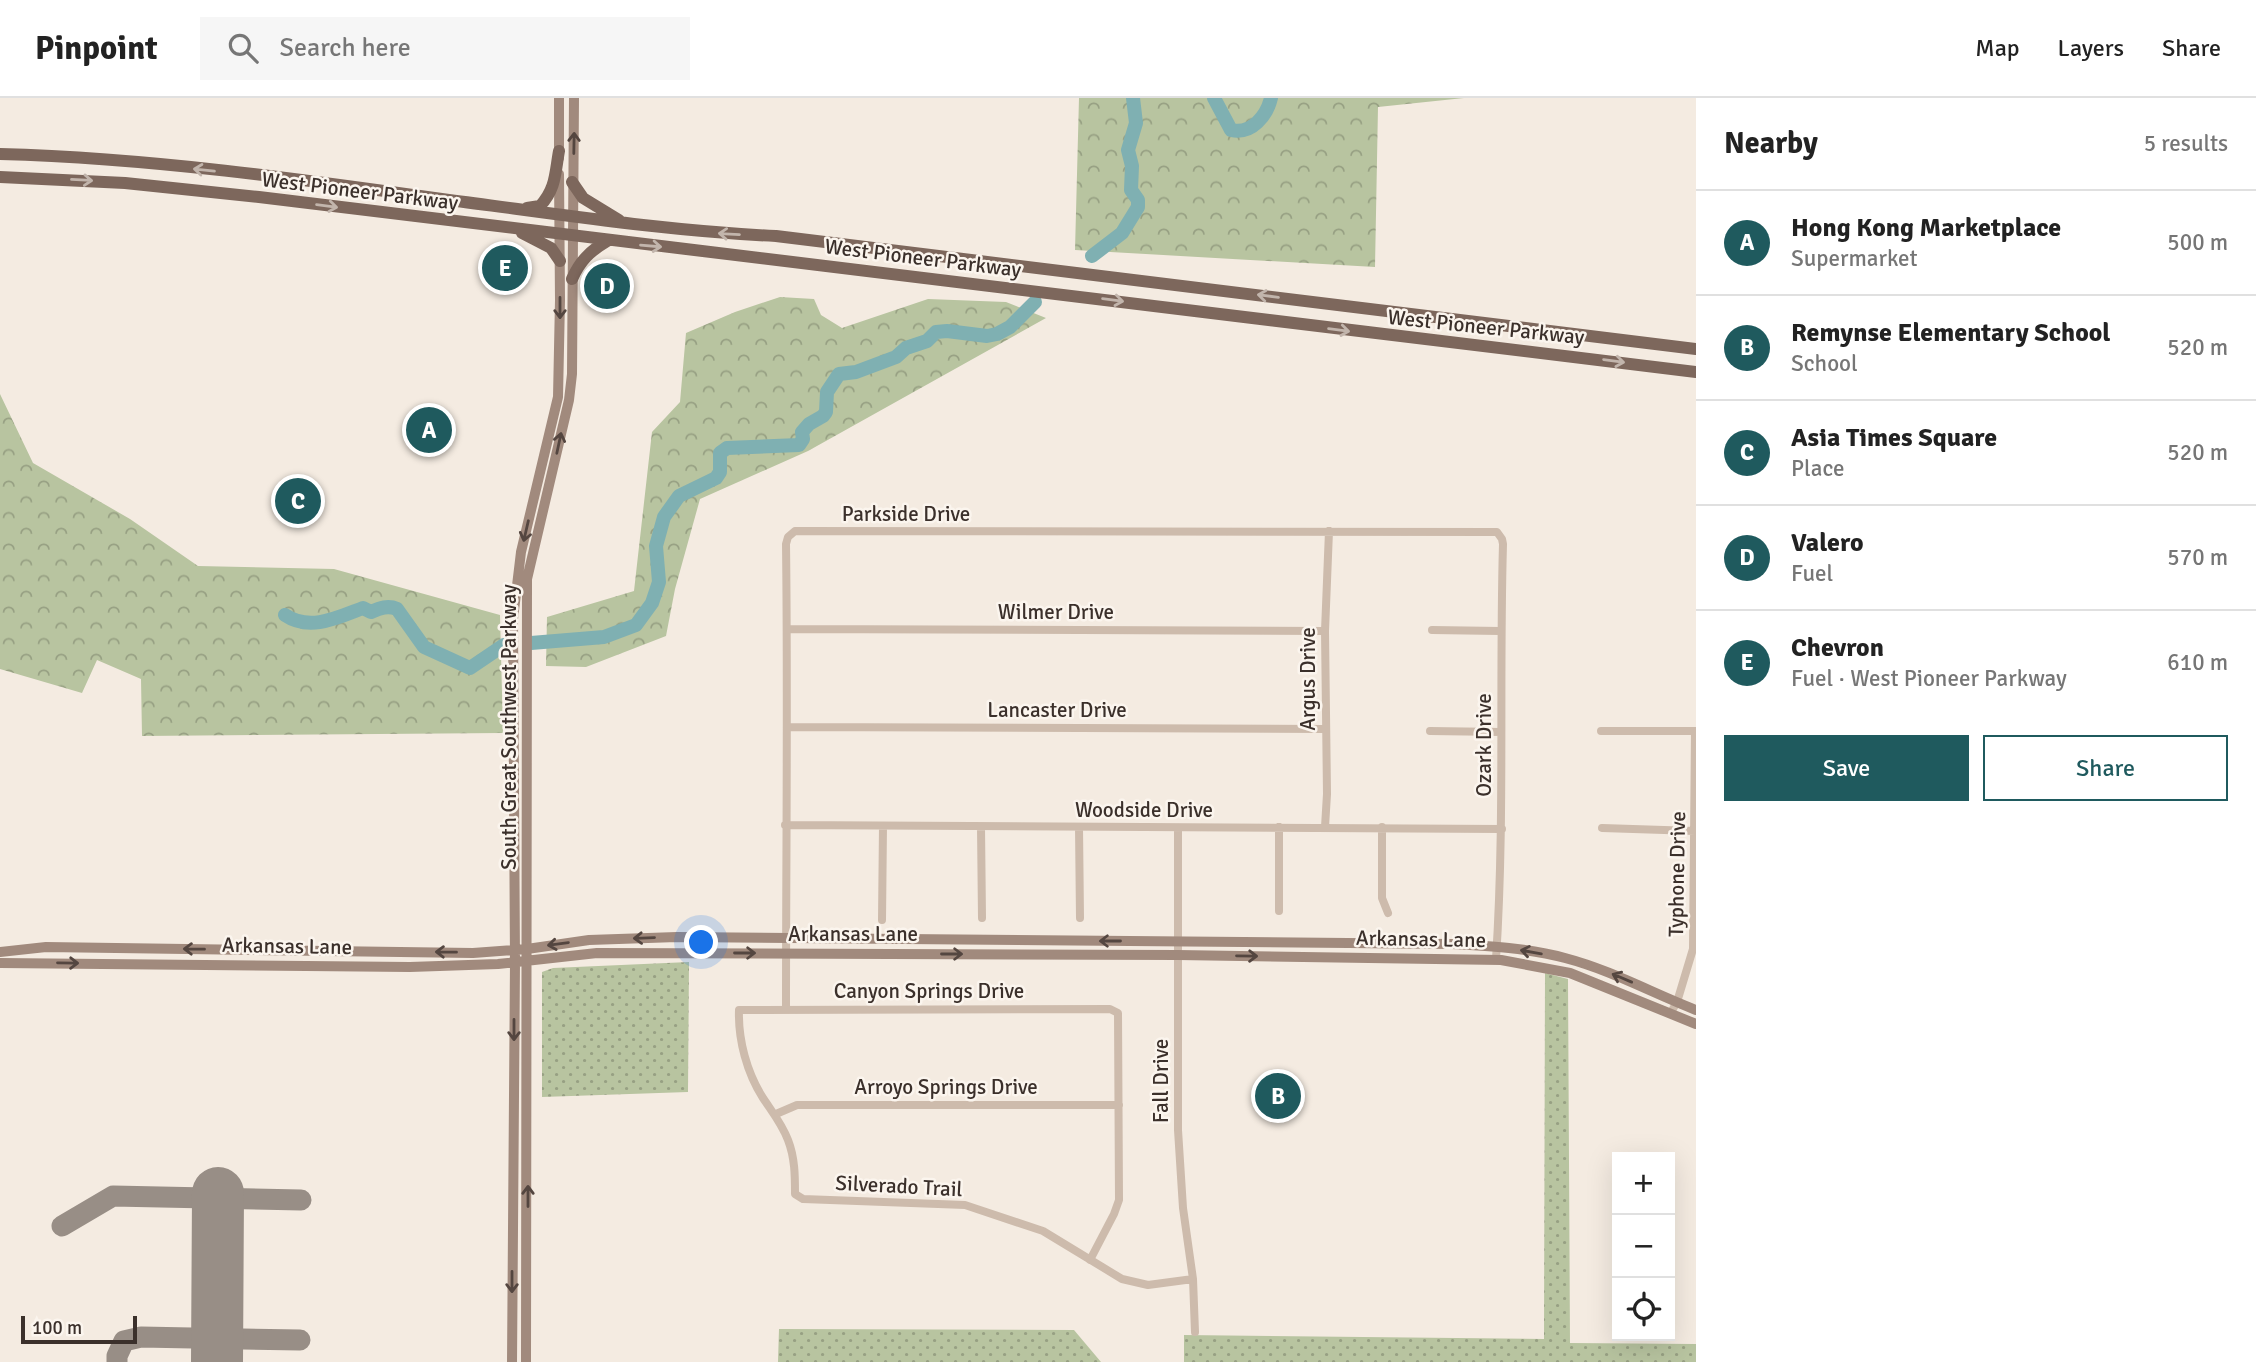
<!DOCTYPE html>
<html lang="en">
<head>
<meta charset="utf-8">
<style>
	:root { --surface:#fff; --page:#f6f6f6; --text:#222; --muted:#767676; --line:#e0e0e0; --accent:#1f5a5e }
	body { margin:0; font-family:Signika,sans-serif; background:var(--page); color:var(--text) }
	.controls { position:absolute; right:21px; bottom:21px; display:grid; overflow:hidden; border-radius:0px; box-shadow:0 7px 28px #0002 }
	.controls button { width:63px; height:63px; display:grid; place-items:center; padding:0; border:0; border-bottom:2px solid var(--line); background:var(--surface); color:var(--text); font:35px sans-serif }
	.scale { position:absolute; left:21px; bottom:18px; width:116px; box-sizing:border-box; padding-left:7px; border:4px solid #3b302b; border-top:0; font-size:19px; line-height:24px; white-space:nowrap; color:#3b302b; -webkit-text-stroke:5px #fbf5ee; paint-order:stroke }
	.you { position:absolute; left:702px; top:845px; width:24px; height:24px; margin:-18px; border:5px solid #fff; border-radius:50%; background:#1a73e8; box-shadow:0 0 0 10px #1a73e833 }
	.badge { display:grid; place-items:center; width:46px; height:46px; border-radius:50%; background:var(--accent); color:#fff; font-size:23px; font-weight:700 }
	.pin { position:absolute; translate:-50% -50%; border:4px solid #fff; box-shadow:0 2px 7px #0006 }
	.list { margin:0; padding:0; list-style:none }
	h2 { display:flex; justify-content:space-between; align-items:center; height:91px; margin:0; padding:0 28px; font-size:30px }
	h2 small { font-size:23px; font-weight:400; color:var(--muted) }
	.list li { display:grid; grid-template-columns:46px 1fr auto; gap:21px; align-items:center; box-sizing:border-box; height:105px; padding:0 28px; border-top:2px solid var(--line) }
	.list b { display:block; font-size:26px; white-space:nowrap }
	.list p { margin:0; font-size:23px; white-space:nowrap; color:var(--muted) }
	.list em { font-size:23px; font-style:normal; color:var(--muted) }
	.actions { display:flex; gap:14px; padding:21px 28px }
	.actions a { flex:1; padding:16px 0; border:2px solid var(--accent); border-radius:0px; text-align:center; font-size:24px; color:var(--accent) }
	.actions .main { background:var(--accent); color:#fff }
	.icon { flex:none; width:38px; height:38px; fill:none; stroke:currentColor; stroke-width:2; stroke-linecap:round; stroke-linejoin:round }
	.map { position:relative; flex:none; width:1696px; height:1264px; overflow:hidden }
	header { display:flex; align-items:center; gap:42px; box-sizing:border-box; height:98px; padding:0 35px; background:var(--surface); border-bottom:2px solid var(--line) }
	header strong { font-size:33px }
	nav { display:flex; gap:38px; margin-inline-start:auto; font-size:24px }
	.search { width:490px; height:63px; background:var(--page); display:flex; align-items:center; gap:18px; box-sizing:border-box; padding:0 24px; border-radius:0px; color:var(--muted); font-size:26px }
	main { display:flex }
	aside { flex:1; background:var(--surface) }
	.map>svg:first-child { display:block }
</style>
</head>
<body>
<header>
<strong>Pinpoint</strong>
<div class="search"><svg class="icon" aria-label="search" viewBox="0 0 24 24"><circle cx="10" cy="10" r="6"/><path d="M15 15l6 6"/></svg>Search here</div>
<nav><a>Map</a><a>Layers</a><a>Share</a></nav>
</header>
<main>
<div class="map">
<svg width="1696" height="1264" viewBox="0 0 1696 1264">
	<defs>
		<pattern id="grass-dots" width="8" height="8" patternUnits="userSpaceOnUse" patternTransform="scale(1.75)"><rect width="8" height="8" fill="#b8c4a0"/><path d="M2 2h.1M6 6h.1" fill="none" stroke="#97a083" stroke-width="1.8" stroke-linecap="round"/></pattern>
		<pattern id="forest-crowns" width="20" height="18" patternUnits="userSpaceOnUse" patternTransform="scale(1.75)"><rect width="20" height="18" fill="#b8c4a0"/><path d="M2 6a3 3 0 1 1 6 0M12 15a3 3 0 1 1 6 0" fill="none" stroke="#97a083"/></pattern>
	</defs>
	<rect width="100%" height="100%" fill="#f4ebe1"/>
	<path fill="url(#grass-dots)" d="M689,864L688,994L542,999V874L553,870Z
		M1545,875L1568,881L1570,1245L1696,1246V1264H1184V1237L1544,1241Z
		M779,1231L1074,1232L1101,1264H778Z"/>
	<path fill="url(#forest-crowns)" d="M1079,0H1464L1378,9L1375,169L1075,152Z
		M780,199L814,201L821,217L842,230L928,201L1006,204L1046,220L808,353L700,401L675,491L666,538L586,569L546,568L547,519L634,493L652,334L680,304L686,235L735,214Z
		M0,296L33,365L130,421L198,468L334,471L500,517L503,635L142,638L141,581L97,562L82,595L0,571Z"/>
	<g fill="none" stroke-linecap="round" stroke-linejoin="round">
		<path stroke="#7fb0b2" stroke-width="14" d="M1214,0L1231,32C1252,37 1267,17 1271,0
			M1092,158L1122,135L1138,109V102L1131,92L1132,68L1128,52L1136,25L1133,0
			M285,517C310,534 339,519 363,510L371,514C380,510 388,507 397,511L424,549L470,570L504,547
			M531,545L604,539L636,527L652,505L659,484L656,448L664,419L679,398L716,380L720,374V355L727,350L799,347L803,341L802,334L809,326L823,318L826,314L827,294L839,276L856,274L896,259L906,250L927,243L936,234L947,233L987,238L997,236L1010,229L1035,204"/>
		<path stroke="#988e86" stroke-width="21" d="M62,1128L113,1098L301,1102
			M117,1264V1258L124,1243L141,1239L300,1242"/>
		<path stroke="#988e86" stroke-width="52" d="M217,1264L218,1095"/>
		<path stroke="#cdbbac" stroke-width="8" d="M787,531L1325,533
			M1432,532L1500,533
			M788,629L1325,631
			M1430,633L1501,634
			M1601,633H1696
			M785,727L1502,731
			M981,729L982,820
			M1079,729L1080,820
			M1279,729V813
			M1325,729L1327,696L1325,533L1329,433
			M1382,729V800L1388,815
			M1178,730V1032L1183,1110L1193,1181L1195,1234
			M1602,730L1695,733
			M882,822L883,728
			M786,911C786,756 788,601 786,446L788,439L795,433L1497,434L1502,441L1503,446C1499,585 1505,723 1496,861
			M1670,916L1677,904L1693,851L1695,633
			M776,1016L797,1007H1119
			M1090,1162L1114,1116L1119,1102L1118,915L1110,911L739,912C738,942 747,975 763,1000C773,1015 782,1026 788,1042C795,1060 795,1078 795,1096L803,1101L965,1107L1043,1133L1122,1181L1148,1187L1193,1181"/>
		<path stroke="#a18a7d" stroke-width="10" d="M559,60V0
			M0,854L46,849L473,855L527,851L589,842L677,839L1452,846C1490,848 1528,850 1565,860C1611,872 1652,895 1696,912
			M0,865L410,869L498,866L597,855L1178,857L1501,862L1570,875L1696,926
			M512,1264L515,864L513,521L521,454L558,299L560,202L559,76
			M526,1264L527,481L569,302L572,276L574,0"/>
		<path stroke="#7d675c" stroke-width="12" d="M0,56C150,60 300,81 449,102C558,116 666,133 776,138L1696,251
			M0,79L125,85L259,99L1696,274
			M572,84L583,100L619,122
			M527,110L540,108C556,91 555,75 559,53
			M522,135L551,150L560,163
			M572,181C580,163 590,153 607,143"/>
	</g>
	<defs><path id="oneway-shaft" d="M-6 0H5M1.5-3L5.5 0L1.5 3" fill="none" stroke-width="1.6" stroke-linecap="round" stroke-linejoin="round" transform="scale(1.75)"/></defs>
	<g stroke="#544640">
		<use href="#oneway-shaft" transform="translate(574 45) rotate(-89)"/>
		<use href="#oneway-shaft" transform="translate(560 210) rotate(90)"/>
		<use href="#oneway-shaft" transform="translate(559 345) rotate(-78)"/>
		<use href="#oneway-shaft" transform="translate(526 433) rotate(103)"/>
		<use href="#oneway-shaft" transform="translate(644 840) rotate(178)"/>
		<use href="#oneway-shaft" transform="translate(1110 843) rotate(-180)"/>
		<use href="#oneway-shaft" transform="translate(558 846) rotate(172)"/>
		<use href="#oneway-shaft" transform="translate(194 851) rotate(-179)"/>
		<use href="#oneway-shaft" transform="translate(446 854) rotate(-179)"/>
		<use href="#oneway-shaft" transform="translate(1531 854) rotate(-170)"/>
		<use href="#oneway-shaft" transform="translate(745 855)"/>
		<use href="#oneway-shaft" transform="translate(952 856)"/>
		<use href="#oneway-shaft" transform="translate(1247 858) rotate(1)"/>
		<use href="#oneway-shaft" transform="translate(68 865) rotate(1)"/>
		<use href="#oneway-shaft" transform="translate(1622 880) rotate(-157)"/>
		<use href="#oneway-shaft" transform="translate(514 932) rotate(90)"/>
		<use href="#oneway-shaft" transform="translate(528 1098) rotate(-90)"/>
		<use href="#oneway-shaft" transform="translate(512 1184) rotate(90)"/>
	</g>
	<g stroke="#c2b5ac">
		<use href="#oneway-shaft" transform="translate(204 72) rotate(-174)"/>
		<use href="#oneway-shaft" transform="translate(82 82) rotate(3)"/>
		<use href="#oneway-shaft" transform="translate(327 108) rotate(7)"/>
		<use href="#oneway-shaft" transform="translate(729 136) rotate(-177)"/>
		<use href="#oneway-shaft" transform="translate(651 148) rotate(5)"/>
		<use href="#oneway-shaft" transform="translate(1268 198) rotate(-173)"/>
		<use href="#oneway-shaft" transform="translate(1113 202) rotate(7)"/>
		<use href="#oneway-shaft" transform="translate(1339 232) rotate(7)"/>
		<use href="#oneway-shaft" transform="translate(1614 263) rotate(8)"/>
	</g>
	<g text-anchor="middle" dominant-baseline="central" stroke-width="5" stroke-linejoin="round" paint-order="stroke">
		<g font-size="21" fill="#3b302b" stroke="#fbf5ee">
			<text transform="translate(360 93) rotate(7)">West Pioneer Parkway</text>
			<text transform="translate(923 160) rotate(7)">West Pioneer Parkway</text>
			<text transform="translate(1486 229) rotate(6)">West Pioneer Parkway</text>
			<text x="906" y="416">Parkside Drive</text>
			<text x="1056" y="514">Wilmer Drive</text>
			<text transform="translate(1308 581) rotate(-90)">Argus Drive</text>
			<text x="1057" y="612">Lancaster Drive</text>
			<text transform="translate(509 629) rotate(-90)">South Great Southwest Parkway</text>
			<text transform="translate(1484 647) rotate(-90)">Ozark Drive</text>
			<text x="1144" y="712">Woodside Drive</text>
			<text transform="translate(1677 776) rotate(-89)">Typhone Drive</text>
			<text x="853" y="836">Arkansas Lane</text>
			<text transform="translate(1421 841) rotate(1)">Arkansas Lane</text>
			<text transform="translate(287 848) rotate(1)">Arkansas Lane</text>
			<text x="929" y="893">Canyon Springs Drive</text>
			<text transform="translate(1161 983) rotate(-90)">Fall Drive</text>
			<text x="946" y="989">Arroyo Springs Drive</text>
			<text transform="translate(899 1088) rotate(3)">Silverado Trail</text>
		</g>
	</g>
</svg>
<div class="controls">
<button>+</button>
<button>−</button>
<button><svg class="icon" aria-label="locate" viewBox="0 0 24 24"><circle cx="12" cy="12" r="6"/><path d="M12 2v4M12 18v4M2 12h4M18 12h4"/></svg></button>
</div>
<div class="scale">100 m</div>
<div class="you"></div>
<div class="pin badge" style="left:429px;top:332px">A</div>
<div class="pin badge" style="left:1278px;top:998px">B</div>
<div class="pin badge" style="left:298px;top:403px">C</div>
<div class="pin badge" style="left:607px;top:188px">D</div>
<div class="pin badge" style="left:505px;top:170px">E</div>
</div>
<aside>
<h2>Nearby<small>5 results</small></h2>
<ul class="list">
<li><span class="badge">A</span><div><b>Hong Kong Marketplace</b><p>Supermarket</p></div><em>500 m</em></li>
<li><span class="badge">B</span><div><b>Remynse Elementary School</b><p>School</p></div><em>520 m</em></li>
<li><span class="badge">C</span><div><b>Asia Times Square</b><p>Place</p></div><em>520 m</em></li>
<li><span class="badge">D</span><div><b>Valero</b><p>Fuel</p></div><em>570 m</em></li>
<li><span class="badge">E</span><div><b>Chevron</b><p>Fuel · West Pioneer Parkway</p></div><em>610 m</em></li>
</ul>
<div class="actions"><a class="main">Save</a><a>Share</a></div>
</aside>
</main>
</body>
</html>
